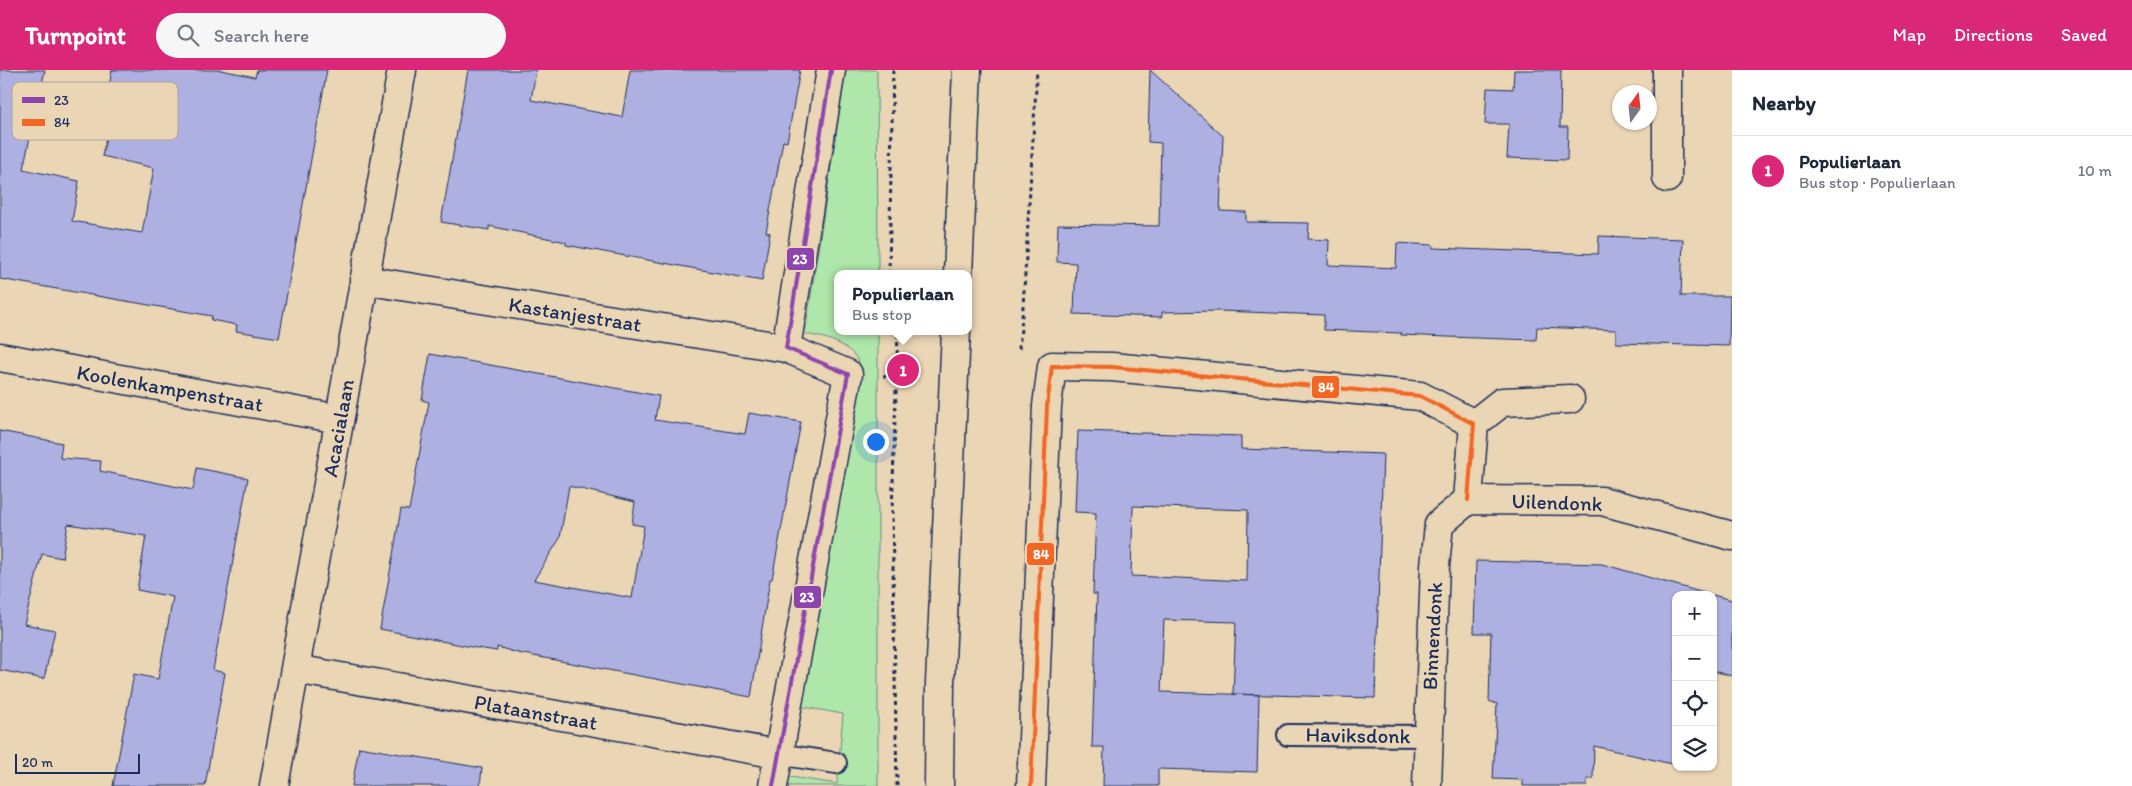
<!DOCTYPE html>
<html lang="en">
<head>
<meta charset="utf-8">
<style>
	:root { --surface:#fff; --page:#f6f6f7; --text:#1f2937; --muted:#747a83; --line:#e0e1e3; --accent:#db2777 }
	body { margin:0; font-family:Itim,sans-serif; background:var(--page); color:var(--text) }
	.controls { position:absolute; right:15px; bottom:15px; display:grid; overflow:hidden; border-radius:10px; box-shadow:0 1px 4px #0004 }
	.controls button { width:45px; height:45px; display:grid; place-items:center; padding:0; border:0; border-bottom:1px solid var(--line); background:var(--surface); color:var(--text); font:25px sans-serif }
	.compass { position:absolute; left:1612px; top:15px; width:45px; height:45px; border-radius:50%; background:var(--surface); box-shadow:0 1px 4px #0004; rotate:15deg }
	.scale { position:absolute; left:15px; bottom:12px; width:125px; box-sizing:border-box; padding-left:5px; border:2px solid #1b2f5e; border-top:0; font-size:14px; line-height:18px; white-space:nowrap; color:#1b2f5e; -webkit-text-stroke:4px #ead5b4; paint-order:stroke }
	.you { position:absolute; left:875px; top:371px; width:18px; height:18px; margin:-12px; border:4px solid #fff; border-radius:50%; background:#1a73e8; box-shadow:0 0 0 8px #1a73e833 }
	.badge { display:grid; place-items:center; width:32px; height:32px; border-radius:50%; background:var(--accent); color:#fff; font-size:16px; font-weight:700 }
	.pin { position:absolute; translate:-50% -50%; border:2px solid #fff; box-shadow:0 1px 5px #0006 }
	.popup { position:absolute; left:834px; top:200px; width:138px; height:65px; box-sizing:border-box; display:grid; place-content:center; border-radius:10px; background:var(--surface); filter:drop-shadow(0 1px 4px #0005); font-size:16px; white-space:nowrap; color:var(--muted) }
	.popup b { font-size:19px; color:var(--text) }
	.popup::after { content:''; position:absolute; left:50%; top:100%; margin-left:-10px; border:10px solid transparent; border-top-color:var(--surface) }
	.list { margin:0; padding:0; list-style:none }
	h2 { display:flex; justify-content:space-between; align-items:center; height:65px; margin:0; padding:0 20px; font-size:21px }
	h2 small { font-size:16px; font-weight:400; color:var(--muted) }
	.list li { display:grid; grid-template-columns:32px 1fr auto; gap:15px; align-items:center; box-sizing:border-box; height:70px; padding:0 20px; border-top:1px solid var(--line) }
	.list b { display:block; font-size:19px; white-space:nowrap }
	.list p { margin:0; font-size:16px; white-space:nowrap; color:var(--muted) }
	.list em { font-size:16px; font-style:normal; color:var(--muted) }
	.icon { flex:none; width:28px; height:28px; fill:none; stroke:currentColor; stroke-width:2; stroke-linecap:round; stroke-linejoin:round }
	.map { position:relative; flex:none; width:1732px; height:716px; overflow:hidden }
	header { display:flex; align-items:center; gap:30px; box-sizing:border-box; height:70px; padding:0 25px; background:var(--accent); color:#fff }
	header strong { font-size:24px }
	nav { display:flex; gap:28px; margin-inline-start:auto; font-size:18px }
	.search { width:350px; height:45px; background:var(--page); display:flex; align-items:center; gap:12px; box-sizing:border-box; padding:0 18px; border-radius:28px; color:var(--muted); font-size:19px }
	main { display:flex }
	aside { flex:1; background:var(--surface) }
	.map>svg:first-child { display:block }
</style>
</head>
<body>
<header>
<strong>Turnpoint</strong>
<div class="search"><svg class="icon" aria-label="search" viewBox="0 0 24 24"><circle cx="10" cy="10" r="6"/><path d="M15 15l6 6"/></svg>Search here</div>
<nav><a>Map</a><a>Directions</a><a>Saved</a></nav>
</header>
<main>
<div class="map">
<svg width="1732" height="716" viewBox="0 0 1732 716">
	<rect width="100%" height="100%" fill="#ead5b4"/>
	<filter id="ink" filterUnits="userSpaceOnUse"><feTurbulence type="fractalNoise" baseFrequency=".02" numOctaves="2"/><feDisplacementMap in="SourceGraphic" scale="10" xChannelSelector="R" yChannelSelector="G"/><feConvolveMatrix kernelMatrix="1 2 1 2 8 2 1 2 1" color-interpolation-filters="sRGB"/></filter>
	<g filter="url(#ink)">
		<path fill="#afe6a9" stroke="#658a84" d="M846,0H877L878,204H838V261H878V716H784V706L837,714L843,644L798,636L862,299C853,274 829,268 805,264Z"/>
		<path fill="#aeb0e1" stroke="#1b2f5e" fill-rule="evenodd" d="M0,0H45L23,99L79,111L72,151L142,163L154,98L102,86L111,46L104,45L112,0H221L255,7L257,0H327L279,268L236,261L237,255L211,250L212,246L0,209Z
			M468,0H536L531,30L622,47L630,0H800L787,72L783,71L766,162L770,163L762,211L566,175V172L489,156V160L441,152Z
			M1150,0L1223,66L1220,141L1246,142V152L1309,153L1308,169L1329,170L1328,195L1396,198L1397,173L1433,175V178L1598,184L1599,166L1683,169L1681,226H1730L1729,276L1616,273V260L1537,257L1536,270L1447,267L1401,265V263L1324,260V245L1220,241L1162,242V247L1074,244L1076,193L1057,192L1058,154L1159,156L1161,73L1148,72Z
			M1514,0H1561L1560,57H1568L1567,90L1507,88L1509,54H1485L1487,18L1513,19Z
			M430,284L659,326L655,350L745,364L749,343L801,352L772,509H770L751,627L518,583L497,577V581L477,578L380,559L401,439L409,440L429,332L422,330ZM569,416L635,432L632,454L644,456L632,528L534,510L560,468Z
			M0,361L62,373L60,388L101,391L100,401L193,420L197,398L248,408L213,600L225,603L205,716H113L134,604L158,609L173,527L137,520L146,466L68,454L62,488L42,484L24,554L55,560L44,609L0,600Z
			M1078,361L1241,366V379L1383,384L1375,628L1233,624L1236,552L1164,550L1161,622L1259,625L1257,702L1158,699V716H1103L1104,677H1092L1097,524H1093L1096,443L1075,442ZM1133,436L1248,440L1247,511L1131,506Z
			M1476,491L1602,494L1711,525H1676V695L1594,676L1593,709H1587V716H1523V710L1493,709L1497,634L1489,631L1491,563H1474Z
			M1713,525L1732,530V606L1713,601Z
			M359,677L482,698L480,716H352Z"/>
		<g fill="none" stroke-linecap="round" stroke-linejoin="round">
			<defs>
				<path id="service" d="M1288,665L1428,666
					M778,684L836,693"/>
				<path id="minor" d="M1667,108V0
					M364,210L786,278
					M0,287L339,349
					M1474,354L1502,332L1570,329
					M1468,430L1602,431L1732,466
					M295,599L778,684
					M274,716L402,0
					M773,716L848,304L786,278L831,0
					M1031,716L1047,336L1052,296L1112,297L1420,326L1474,354L1468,430
					M1427,716L1435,496L1439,454L1468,430"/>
				<path id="tertiary" d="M958,204L967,0
					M939,716L940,613L956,261"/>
			</defs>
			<use href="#service" stroke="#1b2f5e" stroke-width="24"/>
			<use href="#minor" stroke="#1b2f5e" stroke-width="31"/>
			<use href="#tertiary" stroke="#1b2f5e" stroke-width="31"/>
			<path stroke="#1b2f5e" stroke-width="3" stroke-dasharray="4 4" stroke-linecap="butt" d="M889,204L893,0
				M1019,279L1023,237L1037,0
				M883,306H896
				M897,716L892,443L898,261"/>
			<use href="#service" stroke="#ead5b4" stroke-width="20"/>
			<use href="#minor" stroke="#ead5b4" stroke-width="28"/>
			<use href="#tertiary" stroke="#ead5b4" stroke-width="28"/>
			<defs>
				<path id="bus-1" d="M773,716L848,304L786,278L831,0"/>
				<path id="bus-2" d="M1031,716L1047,336L1052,296L1112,297L1420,326L1474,354L1468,430"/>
			</defs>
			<use href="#bus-1" stroke="#ead5b4" stroke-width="8"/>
			<use href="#bus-2" stroke="#ead5b4" stroke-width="8"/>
			<use href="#bus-1" stroke="#8e44ad" stroke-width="4"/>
			<use href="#bus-2" stroke="#f26522" stroke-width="4"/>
		</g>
	</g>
	<g text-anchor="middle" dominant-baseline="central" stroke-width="5" stroke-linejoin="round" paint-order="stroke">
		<g font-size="21" fill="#1b2f5e" stroke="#ead5b4">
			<text transform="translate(575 244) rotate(9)">Kastanjestraat</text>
			<text transform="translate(170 318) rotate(10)">Koolenkampenstraat</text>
			<text transform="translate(338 358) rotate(-80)">Acacialaan</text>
			<text transform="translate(1557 432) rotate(2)">Uilendonk</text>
			<text transform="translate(1432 566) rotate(-87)">Binnendonk</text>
			<text transform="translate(536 642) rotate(10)">Plataanstraat</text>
			<text transform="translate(1358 665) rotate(1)">Haviksdonk</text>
		</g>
	</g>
	<rect x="12" y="12" width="166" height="58" rx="8" fill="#ead5b4" stroke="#aca39a" stroke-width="1"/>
	<rect x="22" y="27" width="23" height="6" fill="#8e44ad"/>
	<rect x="22" y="49" width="23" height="7" fill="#f26522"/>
	<g font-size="14" fill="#1b2f5e">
		<text x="54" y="35">23</text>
		<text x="54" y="57">84</text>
	</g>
	<g stroke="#ead5b4" stroke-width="2">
		<rect x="786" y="177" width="29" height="24" rx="5" fill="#8e44ad"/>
		<rect x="1311" y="305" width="29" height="24" rx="5" fill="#f26522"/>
		<rect x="1026" y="472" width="29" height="24" rx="5" fill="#f26522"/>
		<rect x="793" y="515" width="29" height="24" rx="5" fill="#8e44ad"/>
	</g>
	<g font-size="14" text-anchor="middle" font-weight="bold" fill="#fff">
		<text x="800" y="194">23</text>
		<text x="1326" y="322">84</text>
		<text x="1041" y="489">84</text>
		<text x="807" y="532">23</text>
	</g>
</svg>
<div class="controls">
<button>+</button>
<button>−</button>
<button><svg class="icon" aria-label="locate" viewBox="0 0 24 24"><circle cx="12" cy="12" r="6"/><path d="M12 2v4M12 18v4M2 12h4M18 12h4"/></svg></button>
<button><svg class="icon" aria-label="layers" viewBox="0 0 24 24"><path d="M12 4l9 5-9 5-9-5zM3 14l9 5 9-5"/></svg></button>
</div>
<svg class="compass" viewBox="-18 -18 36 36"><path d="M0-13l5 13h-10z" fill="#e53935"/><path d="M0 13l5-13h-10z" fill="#747a83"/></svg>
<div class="scale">20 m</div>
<div class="you"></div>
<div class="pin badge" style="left:903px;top:300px">1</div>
<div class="popup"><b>Populierlaan</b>Bus stop</div>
</div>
<aside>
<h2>Nearby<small></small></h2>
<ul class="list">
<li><span class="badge">1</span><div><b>Populierlaan</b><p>Bus stop · Populierlaan</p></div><em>10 m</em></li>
</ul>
</aside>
</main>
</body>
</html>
